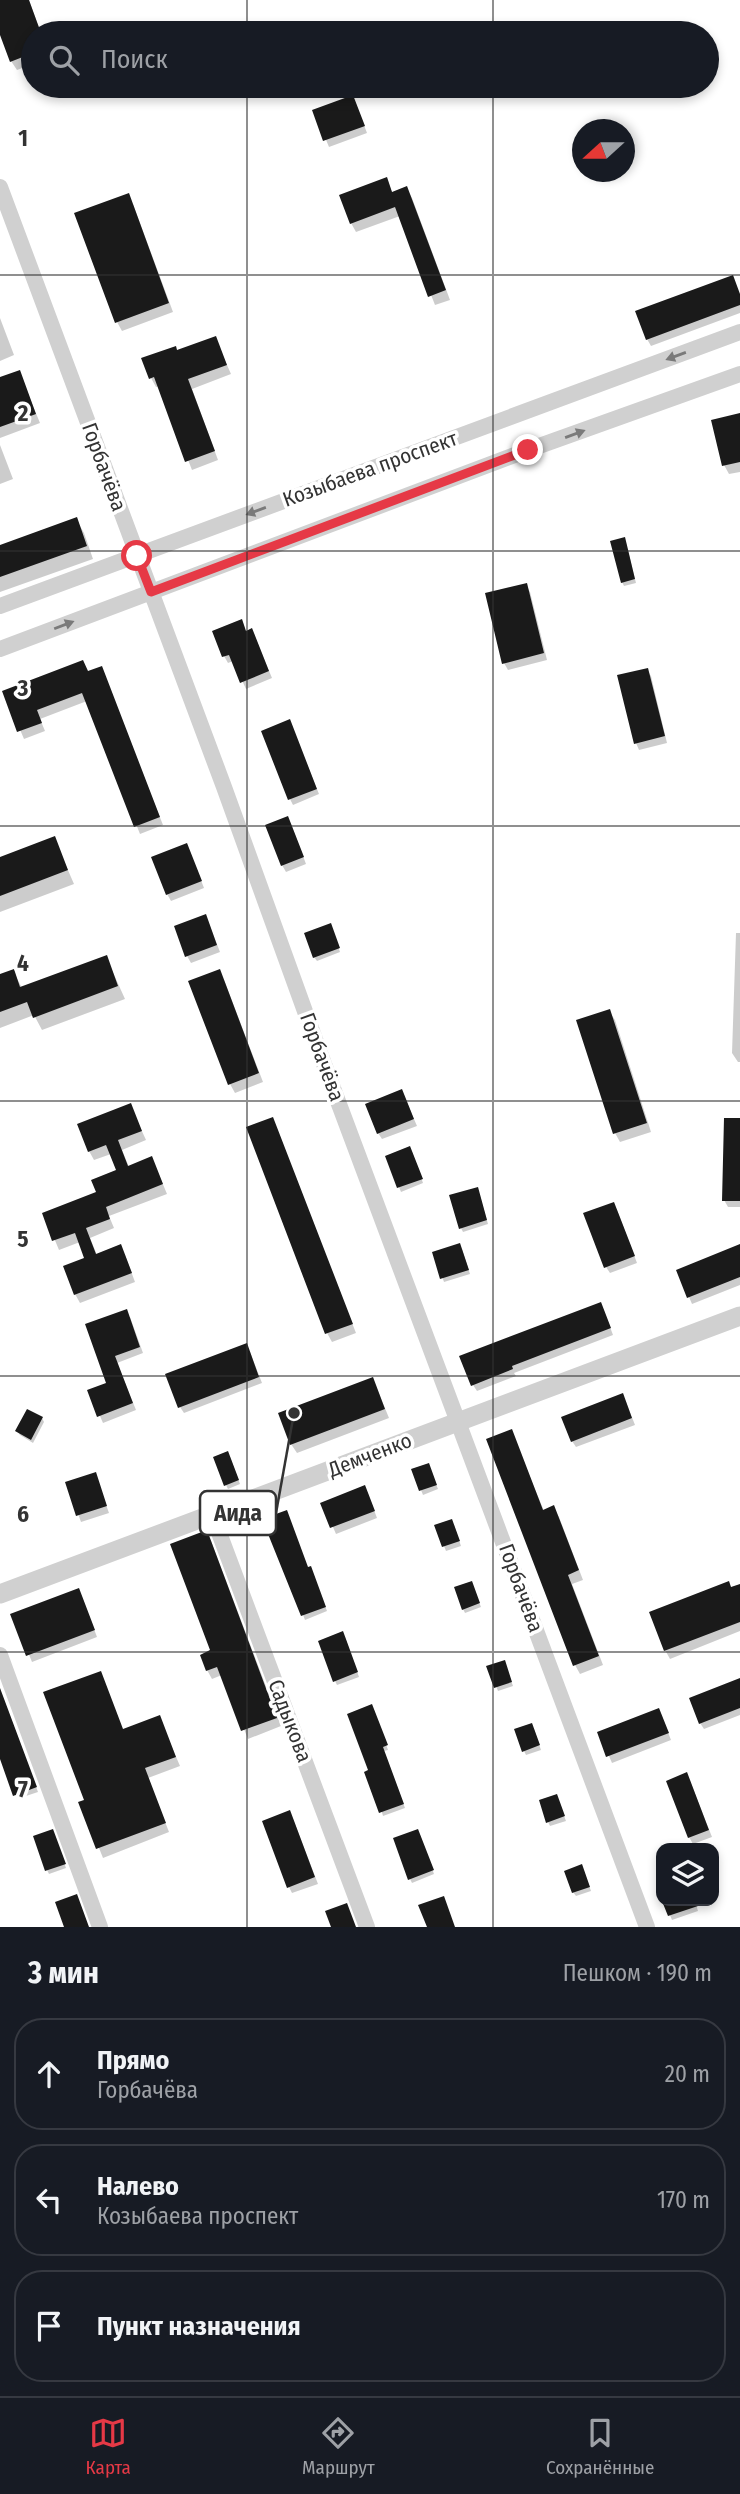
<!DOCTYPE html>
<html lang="ru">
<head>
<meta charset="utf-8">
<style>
	:root { --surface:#171b24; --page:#20242c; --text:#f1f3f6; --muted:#9ea1a6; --line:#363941; --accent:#e63946 }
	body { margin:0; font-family:"Fira Sans Condensed",sans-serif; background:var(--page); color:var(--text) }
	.controls { position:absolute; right:21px; bottom:21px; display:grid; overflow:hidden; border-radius:14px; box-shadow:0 4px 10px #0003 }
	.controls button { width:63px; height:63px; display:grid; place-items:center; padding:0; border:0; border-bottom:2px solid var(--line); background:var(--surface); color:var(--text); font:35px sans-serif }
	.compass { position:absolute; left:572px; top:119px; width:63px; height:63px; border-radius:50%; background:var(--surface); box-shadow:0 4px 10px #0003; rotate:249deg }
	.stop { position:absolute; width:21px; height:21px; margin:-16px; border:5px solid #e63946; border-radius:50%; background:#fff }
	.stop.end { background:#e63946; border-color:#fff; box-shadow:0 2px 7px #0008 }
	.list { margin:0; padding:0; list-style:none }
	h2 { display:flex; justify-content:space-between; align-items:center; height:91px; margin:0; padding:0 28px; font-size:30px }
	h2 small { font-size:23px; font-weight:400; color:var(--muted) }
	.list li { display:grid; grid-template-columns:46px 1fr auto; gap:21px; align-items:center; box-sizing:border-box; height:112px; margin:0 14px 14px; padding:0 14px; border:2px solid var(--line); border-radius:28px }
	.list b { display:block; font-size:26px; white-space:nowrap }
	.list p { margin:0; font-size:23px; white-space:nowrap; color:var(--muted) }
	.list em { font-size:23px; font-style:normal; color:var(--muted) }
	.icon { flex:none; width:38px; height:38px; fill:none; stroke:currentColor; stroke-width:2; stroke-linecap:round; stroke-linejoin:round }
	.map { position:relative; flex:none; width:740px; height:1927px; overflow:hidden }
	.search { position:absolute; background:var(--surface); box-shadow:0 4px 10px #0003; left:21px; right:21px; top:21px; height:77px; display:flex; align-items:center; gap:18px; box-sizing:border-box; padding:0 24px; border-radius:38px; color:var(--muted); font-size:26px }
	.sheet { height:469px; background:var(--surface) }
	nav { display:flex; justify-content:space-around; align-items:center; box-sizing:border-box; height:98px; border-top:2px solid var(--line); background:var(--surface); font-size:19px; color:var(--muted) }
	nav a { display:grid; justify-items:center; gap:4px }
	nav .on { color:var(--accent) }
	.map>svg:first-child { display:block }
</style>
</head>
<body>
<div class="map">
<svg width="740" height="1927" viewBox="0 0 740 1927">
	<rect width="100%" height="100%" fill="#fff"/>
	<path fill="#0003" d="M0,0H29L41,33H33V64L17,70L11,61L0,30Z
		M356,104L367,133L329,147L314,111Z
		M386,179L393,194L407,189L412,198L450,300L435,305L400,216L356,232L351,223Z
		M133,204L173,312L122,331L117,322Z
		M740,294V313L651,346L647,339Z
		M0,318L14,355L0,361Z
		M215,338L231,374L192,389L218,460L192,470L159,386L156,387L151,378L178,352Z
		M19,372L40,423L0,438V379Z
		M740,419V472L729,474L724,465Z
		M0,445L13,479L0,484Z
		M76,519L84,533L93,559L0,592V547Z
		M626,543L636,583L624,586L622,582Z
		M526,585L530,592L547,660L508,670L504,663Z
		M247,632L255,637L272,678L246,689L233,661L228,663L224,656Z
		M101,668L163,825L140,834L87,701L40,719L45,731L24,739L4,692Z
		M647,670L651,676L667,743L639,750L636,743Z
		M292,727L319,794L293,805L290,799Z
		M291,824L306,864L286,872L282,865Z
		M54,838L74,884L0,912V859Z
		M190,852L204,888L171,901L167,894Z
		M206,916L220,952L191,963L187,956Z
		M332,929L340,952L317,961L314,957Z
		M736,933H740V1062H738L732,1053Z
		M106,957L125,999L42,1030L34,1015L0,1028V976L13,971L22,988Z
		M224,980L263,1082L235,1093L230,1084Z
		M609,1011L615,1020L651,1132L620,1142L615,1133Z
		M405,1098L417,1126L382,1139L378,1133Z
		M130,1105L146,1140L122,1150L129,1167L152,1158L167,1194L109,1216L114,1228L90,1238L97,1255H125L135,1282L80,1303L75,1294L87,1259L80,1242L59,1250L44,1214L98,1193L118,1171L111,1154L94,1160L89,1151Z
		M272,1119L356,1333L332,1342L327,1333Z
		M740,1120V1207H728L724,1200Z
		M412,1152L423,1183L401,1192L387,1157Z
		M479,1193L488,1224L463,1232L461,1228Z
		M617,1210L637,1263L610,1273L606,1267Z
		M740,1246V1285L692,1304L689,1297Z
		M462,1249L470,1274L444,1282L434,1253Z
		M604,1311L613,1335L514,1373L516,1376L477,1391L473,1385Z
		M130,1317L143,1353L117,1363L136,1410L103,1423L89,1391L109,1384L87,1325Z
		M250,1352L262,1383L184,1413L180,1407Z
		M373,1379L389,1418L297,1453L291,1444Z
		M626,1402L635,1425L576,1447L572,1441Z
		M42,1418L44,1422L33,1443L20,1435L17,1431Z
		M511,1431L544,1511L553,1508L559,1517L583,1580L572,1584L603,1665L580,1674L575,1665Z
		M230,1457L240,1484L228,1489L226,1485Z
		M430,1469L438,1489L423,1495L413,1470Z
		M95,1474L109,1513L81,1522L67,1483Z
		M368,1494L377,1518L336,1534L323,1504Z
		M454,1525L461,1546L446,1551L436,1526Z
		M211,1541L281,1726L248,1739L222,1675L212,1679L207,1670L213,1651Z
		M283,1563L308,1569L312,1572L327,1611L305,1620Z
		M740,1586V1631L670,1659L665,1650L732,1589Z
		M473,1587L481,1607L465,1613L463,1609Z
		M82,1597L97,1637L32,1662L13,1615Z
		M345,1637L359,1677L337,1685L335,1681Z
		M506,1666L513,1686L498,1691L489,1667Z
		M740,1680V1715L704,1729L700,1723Z
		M4,1700L38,1792L17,1799L0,1754V1702Z
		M374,1710L388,1750L384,1751L405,1808L383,1816L370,1771Z
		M159,1717L180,1766L148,1778L169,1832L103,1858L81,1803L86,1801L123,1730Z
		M662,1717L671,1740L612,1763L599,1733Z
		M534,1729L541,1750L526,1755L524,1751Z
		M690,1781L712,1837L693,1844L689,1837Z
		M558,1800L566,1821L550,1826L548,1822Z
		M293,1819L318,1884L292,1893L289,1887Z
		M54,1835L66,1868L49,1874L47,1870Z
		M420,1835L434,1874L412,1883L410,1879Z
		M584,1871L591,1891L576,1896L573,1892Z
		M664,1901H695L698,1911L672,1920Z"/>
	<path fill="#1a1a1a" d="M0,0H29L41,33H33V53L10,62L0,35Z
		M353,95L365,126L323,141L312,110Z
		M387,177L392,192L407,186L446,290L428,297L395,207L350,224L339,195Z
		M129,193L169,303L115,323L74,213Z
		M733,275L740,294V305L646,340L635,311Z
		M216,336L227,365L188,379L215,451L185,462L154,377L149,379L141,358L176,346L177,350Z
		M20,370L36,414L0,427V377Z
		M740,413V462L722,466L711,420Z
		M77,517L87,546L0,577V545Z
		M625,537L635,579L621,583L610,541Z
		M527,583L544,653L502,664L485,593Z
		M242,619L246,631L252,628L269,671L240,683L229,655L222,657L212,631Z
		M83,660L88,671L102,666L160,817L134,827L82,693L37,710L42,723L17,732L2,691Z
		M648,668L665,736L634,744L617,675Z
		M290,719L317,789L288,800L261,731Z
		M288,816L304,857L281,866L265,825Z
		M55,836L68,870L0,896V857Z
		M187,843L202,881L166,895L151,857Z
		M206,914L217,945L185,957L174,926Z
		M331,923L340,948L313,958L304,933Z
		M107,955L118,986L33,1018L27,1002L0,1012V974L14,969L20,987Z
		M220,969L259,1073L228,1085L188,981Z
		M610,1009L647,1123L613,1134L576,1020Z
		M402,1089L414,1119L377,1134L365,1104Z
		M131,1103L142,1131L118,1140L128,1166L152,1156L163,1184L106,1207L110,1219L86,1228L96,1254L121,1244L132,1273L74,1295L63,1266L84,1258L75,1233L52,1241L42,1213L96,1192L91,1180L116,1170L106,1145L88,1152L77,1124Z
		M273,1117L353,1324L325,1334L246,1127Z
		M724,1118H740V1201H722Z
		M410,1146L423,1179L397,1188L385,1156Z
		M478,1187L487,1220L459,1229L449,1195Z
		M614,1202L635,1256L604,1268L583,1213Z
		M460,1243L469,1270L440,1279L432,1252Z
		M740,1244V1277L687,1298L676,1270Z
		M601,1302L611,1328L512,1366L513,1369L471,1386L459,1356Z
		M127,1309L140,1347L115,1356L133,1403L97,1417L87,1390L106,1383L85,1324Z
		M247,1343L259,1377L178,1408L165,1374Z
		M373,1377L385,1409L290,1445L278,1413Z
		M623,1393L632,1418L571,1442L561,1417Z
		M27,1409L43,1417L31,1440L15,1431Z
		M512,1429L543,1510L554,1505L579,1570L568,1575L599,1656L573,1666L486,1439Z
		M228,1451L239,1480L224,1486L213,1457Z
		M429,1463L437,1485L419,1491L411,1469Z
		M96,1472L107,1506L76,1516L65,1482Z
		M365,1485L375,1511L330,1528L320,1503Z
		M287,1510L308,1567L311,1566L326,1607L301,1616L262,1519Z
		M452,1519L460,1541L442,1547L434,1525Z
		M207,1530L277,1718L241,1731L217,1667L206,1671L200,1655L210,1650L170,1544Z
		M472,1581L480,1603L462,1610L454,1587Z
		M729,1581L731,1587L740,1584V1622L664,1651L649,1612Z
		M79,1588L95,1630L26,1656L10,1614Z
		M343,1631L358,1672L333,1682L318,1641Z
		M505,1660L512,1682L494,1688L486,1666Z
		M101,1671L123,1729L160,1715L176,1757L145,1768L166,1823L96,1849L78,1802L84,1800L43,1692Z
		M740,1678V1708L699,1724L689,1698Z
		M0,1688L37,1787L13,1796L0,1759Z
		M372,1704L388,1745L383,1747L404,1804L379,1813L364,1772L368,1770L347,1714Z
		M659,1708L669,1733L606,1757L597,1732Z
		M532,1723L540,1745L522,1752L514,1729Z
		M687,1772L709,1830L688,1838L666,1781Z
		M557,1794L565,1816L546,1823L539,1800Z
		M290,1810L315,1877L287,1888L262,1821Z
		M53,1829L66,1864L45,1871L33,1836Z
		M418,1829L434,1870L408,1880L393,1838Z
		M582,1864L590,1887L572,1893L564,1871Z
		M77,1894L89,1927H64L55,1902Z
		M444,1896L455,1927H427L418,1905Z
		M662,1901H707V1903L668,1916Z
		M347,1903L356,1927H331L325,1911Z"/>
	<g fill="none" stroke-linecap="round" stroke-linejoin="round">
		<path stroke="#d0d0d0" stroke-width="16" d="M0,187L224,787L324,1064L647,1927
			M0,606L740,332
			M0,649L528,450L740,374
			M212,1514L367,1927
			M0,1655L100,1927"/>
		<path stroke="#d0d0d0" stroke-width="19" d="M0,1594L740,1316"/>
	</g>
	<defs><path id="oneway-solid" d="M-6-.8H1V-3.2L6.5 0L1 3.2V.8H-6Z" transform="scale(1.75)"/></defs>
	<g fill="#7a7a7a">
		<use href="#oneway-solid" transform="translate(676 356) rotate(160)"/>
		<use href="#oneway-solid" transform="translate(575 434) rotate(-20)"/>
		<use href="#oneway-solid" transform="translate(256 511) rotate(160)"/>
		<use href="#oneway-solid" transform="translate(64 625) rotate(-21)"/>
	</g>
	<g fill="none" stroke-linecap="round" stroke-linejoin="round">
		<path stroke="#e63946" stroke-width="9" d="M137,556L151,592L528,450"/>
	</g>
	<path fill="none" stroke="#333" stroke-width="2" stroke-opacity="0.55" d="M247,0V33M493,0V33M247,86V1927M493,86V1927M0,275H740M0,551H740M0,826H740M0,1101H740M0,1376H740M0,1652H740"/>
	<g text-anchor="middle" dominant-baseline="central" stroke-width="7" stroke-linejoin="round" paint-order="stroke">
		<g font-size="21" fill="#333" stroke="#fff">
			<text transform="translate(104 467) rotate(70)">Горбачёва</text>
			<text transform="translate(370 469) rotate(-20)">Козыбаева проспект</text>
			<text transform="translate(322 1057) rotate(70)">Горбачёва</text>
			<text transform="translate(370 1455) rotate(-21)">Демченко</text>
			<text transform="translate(521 1588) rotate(70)">Горбачёва</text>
			<text transform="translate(290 1721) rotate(69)">Садыкова</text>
		</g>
	</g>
	<g font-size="23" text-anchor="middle" font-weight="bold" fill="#333" stroke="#fff" stroke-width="7" stroke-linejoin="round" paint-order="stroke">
		<text x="23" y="146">1</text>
		<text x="23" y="421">2</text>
		<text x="23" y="696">3</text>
		<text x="23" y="971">4</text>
		<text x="23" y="1247">5</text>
		<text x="23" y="1522">6</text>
		<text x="23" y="1797">7</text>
	</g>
	<path fill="none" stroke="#333" stroke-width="2.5" d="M294 1413L276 1513"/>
	<circle fill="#333" stroke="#fff" stroke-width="2.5" cx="294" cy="1413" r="7"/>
	<rect fill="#fff" stroke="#333" stroke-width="2.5" x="200" y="1491" width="76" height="44" rx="7"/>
	<g font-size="23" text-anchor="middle" font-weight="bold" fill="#333">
		<text x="238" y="1521">Аида</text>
	</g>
</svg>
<div class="controls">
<button><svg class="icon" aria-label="layers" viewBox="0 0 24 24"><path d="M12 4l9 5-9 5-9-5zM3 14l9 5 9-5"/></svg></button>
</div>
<svg class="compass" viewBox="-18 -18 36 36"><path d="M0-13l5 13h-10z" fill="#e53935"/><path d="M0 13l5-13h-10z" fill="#9ea1a6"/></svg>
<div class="stop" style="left:137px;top:556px"></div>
<div class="stop end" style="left:528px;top:450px"></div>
<div class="search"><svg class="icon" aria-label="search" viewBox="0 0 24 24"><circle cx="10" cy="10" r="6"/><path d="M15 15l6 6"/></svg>Поиск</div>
</div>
<section class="sheet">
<h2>3 мин<small>Пешком · 190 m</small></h2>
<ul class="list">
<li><svg class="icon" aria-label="ahead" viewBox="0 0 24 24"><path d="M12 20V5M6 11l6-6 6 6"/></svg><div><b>Прямо</b><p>Горбачёва</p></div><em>20 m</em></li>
<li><svg class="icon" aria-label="left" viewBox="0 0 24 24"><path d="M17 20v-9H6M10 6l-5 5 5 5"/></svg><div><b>Налево</b><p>Козыбаева проспект</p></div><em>170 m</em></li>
<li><svg class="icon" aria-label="arrive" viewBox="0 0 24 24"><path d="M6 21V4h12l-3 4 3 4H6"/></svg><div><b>Пункт назначения</b></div></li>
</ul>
</section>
<nav>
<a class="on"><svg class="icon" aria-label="map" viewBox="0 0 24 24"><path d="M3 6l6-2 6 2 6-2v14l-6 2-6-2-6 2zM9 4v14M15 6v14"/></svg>Карта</a>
<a><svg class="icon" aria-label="directions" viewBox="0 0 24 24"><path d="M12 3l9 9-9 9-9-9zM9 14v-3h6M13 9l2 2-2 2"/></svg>Маршрут</a>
<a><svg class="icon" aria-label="saved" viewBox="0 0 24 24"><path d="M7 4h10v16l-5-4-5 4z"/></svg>Сохранённые</a>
</nav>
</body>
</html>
